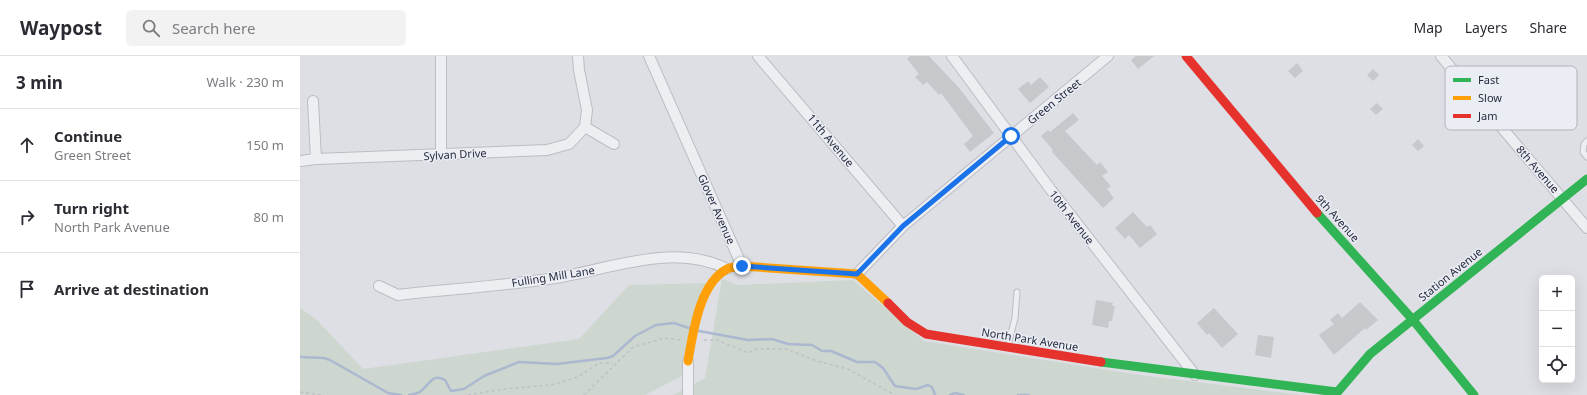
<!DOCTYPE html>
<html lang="en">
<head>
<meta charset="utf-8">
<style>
	:root { --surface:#fff; --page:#f2f2f3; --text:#2b2b33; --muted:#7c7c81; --line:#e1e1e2 }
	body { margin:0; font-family:"Noto Sans",sans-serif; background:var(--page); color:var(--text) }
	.controls { position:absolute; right:12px; bottom:12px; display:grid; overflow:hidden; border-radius:6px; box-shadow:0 4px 16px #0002 }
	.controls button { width:36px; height:36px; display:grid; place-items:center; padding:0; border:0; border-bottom:1px solid var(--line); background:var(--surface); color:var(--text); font:20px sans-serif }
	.stop { position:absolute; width:12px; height:12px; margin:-9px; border:3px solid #1a73e8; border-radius:50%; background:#fff }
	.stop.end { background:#1a73e8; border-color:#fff; box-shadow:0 1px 4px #0008 }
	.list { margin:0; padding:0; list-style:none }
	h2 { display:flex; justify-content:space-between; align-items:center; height:52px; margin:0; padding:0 16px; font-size:17px }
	h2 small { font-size:13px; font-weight:400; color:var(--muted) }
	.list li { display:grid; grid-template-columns:26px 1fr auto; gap:12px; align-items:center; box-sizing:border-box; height:72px; padding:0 16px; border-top:1px solid var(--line) }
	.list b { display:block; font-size:15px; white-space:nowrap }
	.list p { margin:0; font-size:13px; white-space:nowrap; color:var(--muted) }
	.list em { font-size:13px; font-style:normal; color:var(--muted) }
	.icon { flex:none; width:22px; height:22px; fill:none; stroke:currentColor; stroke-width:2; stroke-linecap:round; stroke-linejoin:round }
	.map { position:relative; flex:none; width:1287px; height:339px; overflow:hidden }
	header { display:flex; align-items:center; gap:24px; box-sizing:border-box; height:56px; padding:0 20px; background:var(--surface); border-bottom:1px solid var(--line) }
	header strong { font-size:19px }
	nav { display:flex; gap:22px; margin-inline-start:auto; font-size:14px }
	.search { width:280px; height:36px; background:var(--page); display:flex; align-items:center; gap:10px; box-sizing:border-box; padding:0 14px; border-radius:6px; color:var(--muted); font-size:15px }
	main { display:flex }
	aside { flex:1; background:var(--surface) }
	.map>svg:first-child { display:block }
</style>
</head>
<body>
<header>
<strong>Waypost</strong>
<div class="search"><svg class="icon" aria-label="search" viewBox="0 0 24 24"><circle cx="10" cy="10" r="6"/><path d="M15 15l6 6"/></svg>Search here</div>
<nav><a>Map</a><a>Layers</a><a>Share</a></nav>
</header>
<main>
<aside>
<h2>3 min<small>Walk · 230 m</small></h2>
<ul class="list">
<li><svg class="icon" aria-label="ahead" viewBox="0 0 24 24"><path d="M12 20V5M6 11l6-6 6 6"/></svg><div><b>Continue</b><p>Green Street</p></div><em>150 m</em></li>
<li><svg class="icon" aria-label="right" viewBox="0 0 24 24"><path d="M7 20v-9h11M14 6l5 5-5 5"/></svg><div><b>Turn right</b><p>North Park Avenue</p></div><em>80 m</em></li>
<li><svg class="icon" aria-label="arrive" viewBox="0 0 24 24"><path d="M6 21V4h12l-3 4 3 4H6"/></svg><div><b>Arrive at destination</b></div></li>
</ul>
</aside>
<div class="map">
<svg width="1287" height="339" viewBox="0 0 1287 339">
	<rect width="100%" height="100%" fill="#dedfe4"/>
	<path fill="#cdd7cf" d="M422,223L438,229L553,224L624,285L840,319L1002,339H373L405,322Z
		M408,227L386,318L345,339H0V252L16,263L63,313L279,283L329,229Z"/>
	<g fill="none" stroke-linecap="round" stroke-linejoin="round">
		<path stroke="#abb8d0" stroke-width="2.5" d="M399,275L448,284L472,283L488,288L512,289L522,295H531L557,306H575L583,312L595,330L616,333L628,329L632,331L635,339
			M0,301L24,302L30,304L88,337L101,339
			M109,339C113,338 118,338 121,335C130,328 132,317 145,324L151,335L164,333L184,320L219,306L257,308L307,302L313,300L335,280L356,269L374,267L389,272
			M650,339L655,337L664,339
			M718,339H729"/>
	</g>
	<path fill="#c6c8cc" d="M610,0H629L660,33L694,77L670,96L664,88L673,80L641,37L639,39L627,26L623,29L615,21L619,18L607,3Z
		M836,0H854L838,13L831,4Z
		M997,7L1003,15L995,22L988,15Z
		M1073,13L1079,19L1073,25L1067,19Z
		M740,21L749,31L730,47L718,33L728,25L731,29Z
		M1077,47L1083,53L1076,59L1070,53Z
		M773,57L779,64L765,75L797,109L800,106L808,116L802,120L811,130L807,133L814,142L803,152L752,96L753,94L741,80L748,74L750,76Z
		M1118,83L1124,90L1118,95L1112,89Z
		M833,156L847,171L850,169L857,178L840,192L829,179L825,183L815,172Z
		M796,244L813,247L812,250H815L812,265H809L808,272L792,269Z
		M1060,246L1078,264L1066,274L1065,272L1034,299L1019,279L1034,268L1030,264L1038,257L1042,262Z
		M914,252L938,278L922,292L909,277L907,279L897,267Z
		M958,279L974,281L971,302L955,299Z"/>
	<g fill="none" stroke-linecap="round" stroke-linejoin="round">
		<defs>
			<path id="lane" d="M1287,85L1284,88L1283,96L1287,101
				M708,289L715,262L717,236"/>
			<path id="street" d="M141,0V99
				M349,0L442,210
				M458,0L603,170
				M652,0L751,134L895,319
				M1141,0L1287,172
				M13,45L16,103
				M285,71L314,88
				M0,105L16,103L247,94L269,88L285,71L287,54L279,14L278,0
				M557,218L603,170L808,0
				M79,230L98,239C150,233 203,230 255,222C310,213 374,186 427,213
				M388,305V339"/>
		</defs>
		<use href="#lane" stroke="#bcbdc2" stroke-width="7"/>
		<use href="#street" stroke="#bcbdc2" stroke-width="12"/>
		<path stroke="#bfc0c5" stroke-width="1.5" stroke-dasharray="3 3" stroke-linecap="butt" d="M404,284H417L448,297L457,293H486L517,305L548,313L595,339
			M0,336L22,339
			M168,339L203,333L251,329L278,321L299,307H313
			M284,339L333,291L365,282L380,284"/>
		<use href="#lane" stroke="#edeef1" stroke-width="5"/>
		<use href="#street" stroke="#edeef1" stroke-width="10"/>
		<path stroke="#30b455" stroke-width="9" d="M1017,157L1113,264L1174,339
			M801,306L1037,336
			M1035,339L1070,298L1287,123"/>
		<path stroke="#ff9f0a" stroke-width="9" d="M388,305C393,277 399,228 427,213C431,211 437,211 442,210L557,218L588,247"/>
		<path stroke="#e5322d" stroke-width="9" d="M886,0L1017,157
			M588,247L607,266L626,278L801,306"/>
	</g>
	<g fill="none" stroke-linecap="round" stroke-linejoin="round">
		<path stroke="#1a73e8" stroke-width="5" d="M442,210L557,218L603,170L711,80"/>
	</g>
	<g text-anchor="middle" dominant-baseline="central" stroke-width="3" stroke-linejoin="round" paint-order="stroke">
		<g font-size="11" fill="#252b3d" stroke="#ebedf4">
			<text transform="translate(754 45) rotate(-39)">Green Street</text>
			<text transform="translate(531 84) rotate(50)">11th Avenue</text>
			<text transform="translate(155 98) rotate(-3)">Sylvan Drive</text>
			<text transform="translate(1238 113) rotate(49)">8th Avenue</text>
			<text transform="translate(417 153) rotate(66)">Glover Avenue</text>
			<text transform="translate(772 161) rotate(52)">10th Avenue</text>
			<text transform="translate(1038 162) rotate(48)">9th Avenue</text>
			<text transform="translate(1150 218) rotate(-39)">Station Avenue</text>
			<text transform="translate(253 220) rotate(-9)">Fulling Mill Lane</text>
			<text transform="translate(730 283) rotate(9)">North Park Avenue</text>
		</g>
	</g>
	<rect x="1145" y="10" width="132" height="64" rx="6" fill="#ebedf4" stroke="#b0b3bd" stroke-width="1"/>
	<rect x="1153" y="22" width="18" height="4" fill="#30b455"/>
	<rect x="1153" y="40" width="18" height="4" fill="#ff9f0a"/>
	<rect x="1153" y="58" width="18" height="4" fill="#e5322d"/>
	<g font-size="11" fill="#252b3d">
		<text x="1178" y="28">Fast</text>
		<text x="1178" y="46">Slow</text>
		<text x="1178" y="64">Jam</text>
	</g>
</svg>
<div class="controls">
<button>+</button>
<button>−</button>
<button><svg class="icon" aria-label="locate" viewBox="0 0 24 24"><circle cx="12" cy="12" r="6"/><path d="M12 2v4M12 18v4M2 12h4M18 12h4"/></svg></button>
</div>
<div class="stop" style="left:711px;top:80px"></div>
<div class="stop end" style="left:442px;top:210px"></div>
</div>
</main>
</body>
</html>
